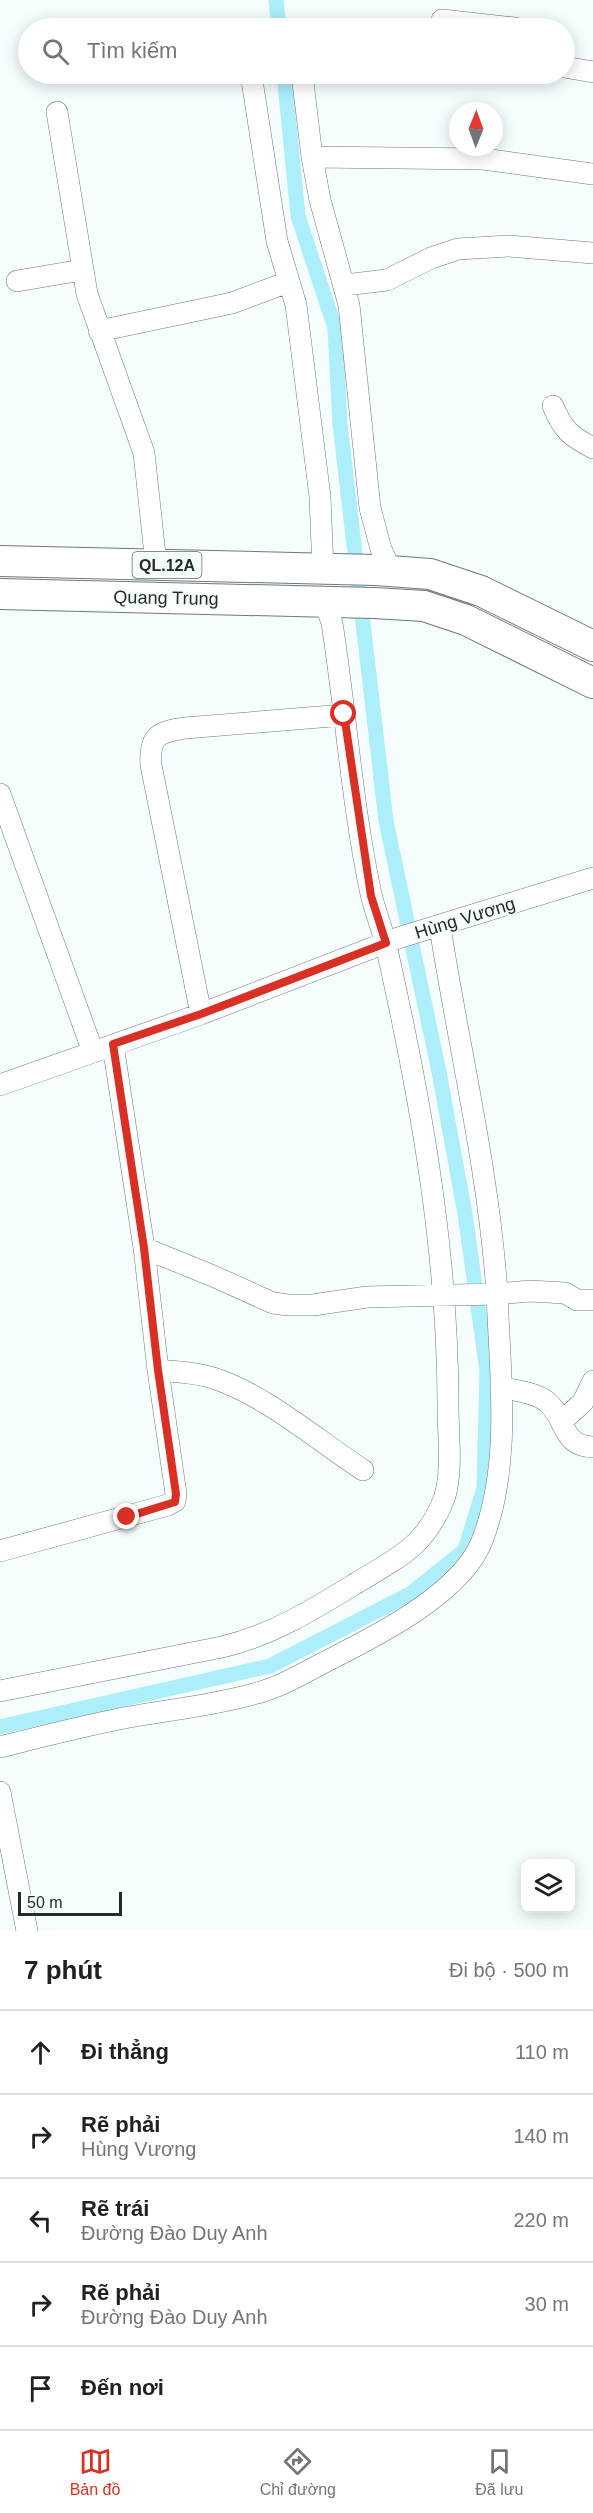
<!DOCTYPE html>
<html lang="vi">
<head>
<meta charset="utf-8">
<style>
	:root { --surface:#fff; --page:#f6f6f6; --text:#202124; --muted:#757577; --line:#e0e0e0; --accent:#d93025 }
	body { margin:0; font-family:Helvetica,sans-serif; background:var(--page); color:var(--text) }
	.controls { position:absolute; right:18px; bottom:18px; display:grid; overflow:hidden; border-radius:12px; box-shadow:0 3px 15px #0003 }
	.controls button { width:54px; height:54px; display:grid; place-items:center; padding:0; border:0; border-bottom:2px solid var(--line); background:var(--surface); color:var(--text); font:30px sans-serif }
	.compass { position:absolute; left:449px; top:102px; width:54px; height:54px; border-radius:50%; background:var(--surface); box-shadow:0 3px 15px #0003; rotate:1deg }
	.scale { position:absolute; left:18px; bottom:15px; width:104px; box-sizing:border-box; padding-left:6px; border:3px solid #262a2b; border-top:0; font-size:16px; line-height:21px; white-space:nowrap; color:#262a2b; -webkit-text-stroke:4px #f5fdff; paint-order:stroke }
	.stop { position:absolute; width:18px; height:18px; margin:-14px; border:4px solid #d93025; border-radius:50%; background:#fff }
	.stop.end { background:#d93025; border-color:#fff; box-shadow:0 2px 6px #0008 }
	.list { margin:0; padding:0; list-style:none }
	h2 { display:flex; justify-content:space-between; align-items:center; height:78px; margin:0; padding:0 24px; font-size:26px }
	h2 small { font-size:20px; font-weight:400; color:var(--muted) }
	.list li { display:grid; grid-template-columns:39px 1fr auto; gap:18px; align-items:center; box-sizing:border-box; height:84px; padding:0 24px; border-top:2px solid var(--line) }
	.list b { display:block; font-size:22px; white-space:nowrap }
	.list p { margin:0; font-size:20px; white-space:nowrap; color:var(--muted) }
	.list em { font-size:20px; font-style:normal; color:var(--muted) }
	.icon { flex:none; width:33px; height:33px; fill:none; stroke:currentColor; stroke-width:2; stroke-linecap:round; stroke-linejoin:round }
	.map { position:relative; flex:none; width:593px; height:1931px; overflow:hidden }
	.search { position:absolute; background:var(--surface); box-shadow:0 3px 15px #0003; left:18px; right:18px; top:18px; height:66px; display:flex; align-items:center; gap:15px; box-sizing:border-box; padding:0 21px; border-radius:33px; color:var(--muted); font-size:22px }
	.sheet { height:498px; background:var(--surface) }
	nav { display:flex; justify-content:space-around; align-items:center; box-sizing:border-box; height:84px; border-top:2px solid var(--line); background:var(--surface); font-size:16px; color:var(--muted) }
	nav a { display:grid; justify-items:center; gap:3px }
	nav .on { color:var(--accent) }
	.map>svg:first-child { display:block }
</style>
</head>
<body>
<div class="map">
<svg width="593" height="1931" viewBox="0 0 593 1931">
	<rect width="100%" height="100%" fill="#f5fdff"/>
	<g fill="none" stroke-linecap="round" stroke-linejoin="round">
		<path stroke="#aceefa" stroke-width="15" d="M276,0L279,28
			M0,1727L270,1666L410,1594L465,1550L484,1488L487,1371L465,1214L439,1072L386,821L340,424L335,328L298,216L284,74"/>
		<defs>
			<path id="minor" d="M442,20L515,28
				M564,67L593,72
				M251,74L277,241L296,305L320,497L323,569
				M302,74L312,157L320,200L349,305L370,508L381,549L391,571
				M57,112L87,294L144,453L156,564
				M312,157L483,159L593,174
				M17,281L82,270
				M345,285L387,280L431,258L458,249L509,246L593,253
				M99,331L232,303L288,282
				M553,406C563,430 570,436 593,448
				M0,794L93,1052
				M440,927C459,1049 489,1171 497,1294L530,1291L565,1293L577,1300H593
				M201,1014L151,765C149,736 158,732 185,728L344,715
				M0,1085L201,1014L398,938L593,878
				M158,1370C176,1372 195,1372 213,1378C264,1394 317,1440 363,1470
				M501,1387C515,1391 534,1392 546,1401C567,1417 560,1446 593,1447
				M561,1422L583,1402L593,1381
				M0,1551L168,1505L175,1501L176,1494L158,1370L144,1248L113,1045
				M0,1691L222,1647C273,1635 314,1609 358,1582C378,1570 399,1559 416,1543C428,1531 438,1514 444,1499C453,1473 448,1433 448,1406C448,1250 420,1096 386,945C382,928 375,911 371,894C352,805 346,713 332,623L325,602
				M0,1747C40,1737 79,1727 119,1719C165,1710 213,1706 257,1693C280,1687 302,1674 323,1663C372,1638 461,1595 482,1541C512,1464 500,1375 497,1294L367,1297L313,1305H288L273,1303L213,1276L144,1248
				M0,1792L27,1931"/>
			<path id="highway" d="M0,561L376,570L430,574L481,591L593,646
				M0,594L374,603L424,606L466,620L593,683"/>
		</defs>
		<use href="#minor" stroke="#6e7879" stroke-width="22"/>
		<use href="#highway" stroke="#6e7879" stroke-width="32"/>
		<use href="#minor" stroke="#fff" stroke-width="21"/>
		<use href="#highway" stroke="#fff" stroke-width="30"/>
	</g>
	<g fill="none" stroke-linecap="round" stroke-linejoin="round">
		<path stroke="#d93025" stroke-width="8" d="M127,1517L175,1502L176,1494L158,1370L144,1248L113,1044L201,1014L386,943L371,896L344,714"/>
	</g>
	<g text-anchor="middle" dominant-baseline="central" stroke-width="5" stroke-linejoin="round" paint-order="stroke">
		<rect fill="#f5fdff" stroke="#64696b" stroke-width="1.5" x="132.5" y="552" width="69" height="26" rx="4.5"/>
		<g font-size="16" font-weight="bold" fill="#262a2b">
			<text x="167" y="565">QL.12A</text>
		</g>
		<g font-size="18" fill="#262a2b" stroke="#f5fdff">
			<text transform="translate(166 598) rotate(1)">Quang Trung</text>
			<text transform="translate(465 918) rotate(-17)">Hùng Vương</text>
		</g>
	</g>
</svg>
<div class="controls">
<button><svg class="icon" aria-label="layers" viewBox="0 0 24 24"><path d="M12 4l9 5-9 5-9-5zM3 14l9 5 9-5"/></svg></button>
</div>
<svg class="compass" viewBox="-18 -18 36 36"><path d="M0-13l5 13h-10z" fill="#e53935"/><path d="M0 13l5-13h-10z" fill="#757577"/></svg>
<div class="scale">50 m</div>
<div class="stop" style="left:344px;top:714px"></div>
<div class="stop end" style="left:127px;top:1517px"></div>
<div class="search"><svg class="icon" aria-label="search" viewBox="0 0 24 24"><circle cx="10" cy="10" r="6"/><path d="M15 15l6 6"/></svg>Tìm kiếm</div>
</div>
<section class="sheet">
<h2>7 phút<small>Đi bộ · 500 m</small></h2>
<ul class="list">
<li><svg class="icon" aria-label="ahead" viewBox="0 0 24 24"><path d="M12 20V5M6 11l6-6 6 6"/></svg><div><b>Đi thẳng</b></div><em>110 m</em></li>
<li><svg class="icon" aria-label="right" viewBox="0 0 24 24"><path d="M7 20v-9h11M14 6l5 5-5 5"/></svg><div><b>Rẽ phải</b><p>Hùng Vương</p></div><em>140 m</em></li>
<li><svg class="icon" aria-label="left" viewBox="0 0 24 24"><path d="M17 20v-9H6M10 6l-5 5 5 5"/></svg><div><b>Rẽ trái</b><p>Đường Đào Duy Anh</p></div><em>220 m</em></li>
<li><svg class="icon" aria-label="right" viewBox="0 0 24 24"><path d="M7 20v-9h11M14 6l5 5-5 5"/></svg><div><b>Rẽ phải</b><p>Đường Đào Duy Anh</p></div><em>30 m</em></li>
<li><svg class="icon" aria-label="arrive" viewBox="0 0 24 24"><path d="M6 21V4h12l-3 4 3 4H6"/></svg><div><b>Đến nơi</b></div></li>
</ul>
</section>
<nav>
<a class="on"><svg class="icon" aria-label="map" viewBox="0 0 24 24"><path d="M3 6l6-2 6 2 6-2v14l-6 2-6-2-6 2zM9 4v14M15 6v14"/></svg>Bản đồ</a>
<a><svg class="icon" aria-label="directions" viewBox="0 0 24 24"><path d="M12 3l9 9-9 9-9-9zM9 14v-3h6M13 9l2 2-2 2"/></svg>Chỉ đường</a>
<a><svg class="icon" aria-label="saved" viewBox="0 0 24 24"><path d="M7 4h10v16l-5-4-5 4z"/></svg>Đã lưu</a>
</nav>
</body>
</html>
